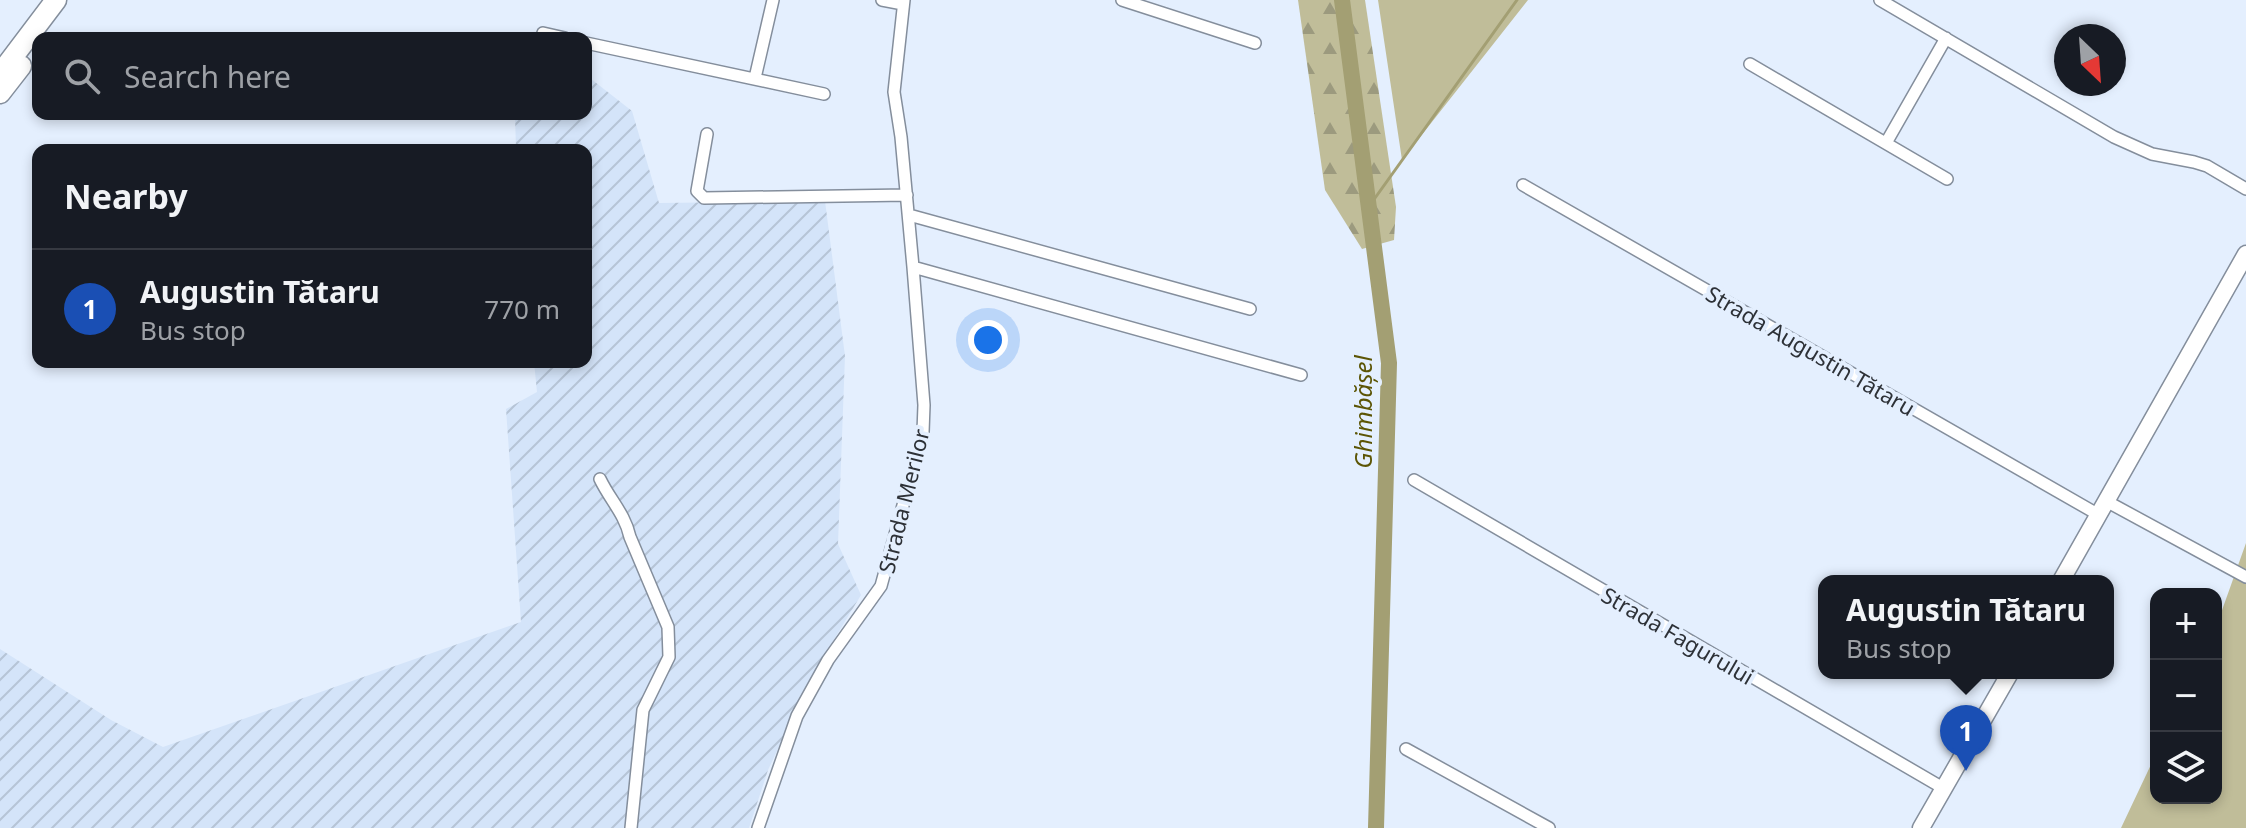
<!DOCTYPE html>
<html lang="en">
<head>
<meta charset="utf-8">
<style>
	:root { --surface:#171b24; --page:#242831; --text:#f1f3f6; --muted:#9ea1a6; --line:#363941; --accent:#0f766e }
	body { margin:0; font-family:"Noto Sans",sans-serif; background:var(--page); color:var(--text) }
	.controls { position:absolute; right:24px; bottom:24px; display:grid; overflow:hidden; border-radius:16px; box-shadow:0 4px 12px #0003 }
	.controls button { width:72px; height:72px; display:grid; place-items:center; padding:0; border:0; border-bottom:2px solid var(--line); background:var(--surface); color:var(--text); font:40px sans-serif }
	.compass { position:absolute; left:2054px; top:24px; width:72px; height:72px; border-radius:50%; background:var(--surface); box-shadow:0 4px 12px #0003; rotate:155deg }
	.you { position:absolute; left:988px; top:340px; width:28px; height:28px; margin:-20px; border:6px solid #fff; border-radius:50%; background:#1a73e8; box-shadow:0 0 0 12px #1a73e833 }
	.badge { display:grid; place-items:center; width:52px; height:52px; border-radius:50%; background:var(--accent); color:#fff; font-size:26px; font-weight:700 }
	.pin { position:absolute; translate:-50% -66px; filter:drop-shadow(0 2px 4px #0008) }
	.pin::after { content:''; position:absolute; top:42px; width:28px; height:24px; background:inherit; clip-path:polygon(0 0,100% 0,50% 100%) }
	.popup { position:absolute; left:1818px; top:575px; width:296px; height:104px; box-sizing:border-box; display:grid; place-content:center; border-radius:16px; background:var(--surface); filter:drop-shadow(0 2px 6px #0005); font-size:26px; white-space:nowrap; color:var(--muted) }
	.popup b { font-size:30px; color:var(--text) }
	.popup::after { content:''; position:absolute; left:50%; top:100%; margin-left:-16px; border:16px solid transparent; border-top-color:var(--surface) }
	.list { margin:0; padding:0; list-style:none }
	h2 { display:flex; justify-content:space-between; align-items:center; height:104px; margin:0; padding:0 32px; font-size:34px }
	h2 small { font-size:26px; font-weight:400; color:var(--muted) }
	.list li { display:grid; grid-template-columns:52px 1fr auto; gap:24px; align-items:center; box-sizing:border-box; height:120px; padding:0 32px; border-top:2px solid var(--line) }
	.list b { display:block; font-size:30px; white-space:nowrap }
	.list p { margin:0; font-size:26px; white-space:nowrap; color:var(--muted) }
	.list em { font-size:26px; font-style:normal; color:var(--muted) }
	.icon { flex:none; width:44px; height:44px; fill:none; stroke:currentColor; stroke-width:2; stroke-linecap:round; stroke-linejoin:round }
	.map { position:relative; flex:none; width:2246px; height:828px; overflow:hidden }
	.search { position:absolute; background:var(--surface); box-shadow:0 4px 12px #0003; left:32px; top:32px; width:560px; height:88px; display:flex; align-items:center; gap:20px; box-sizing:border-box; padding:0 28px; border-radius:16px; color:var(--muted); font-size:30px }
	.panel { position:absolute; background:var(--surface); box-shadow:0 4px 12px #0003; left:32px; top:144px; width:560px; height:224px; border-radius:16px }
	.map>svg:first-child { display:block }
</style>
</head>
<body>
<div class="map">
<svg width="2246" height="828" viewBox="0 0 2246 828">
	<defs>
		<pattern id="industrial-furrows" width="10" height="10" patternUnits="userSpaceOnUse" patternTransform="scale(2)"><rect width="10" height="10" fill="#d4e4f9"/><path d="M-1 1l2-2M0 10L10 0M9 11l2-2" fill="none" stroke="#b6c4d6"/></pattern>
		<pattern id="forest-firs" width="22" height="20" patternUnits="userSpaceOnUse" patternTransform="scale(2)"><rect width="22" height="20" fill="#c0bd99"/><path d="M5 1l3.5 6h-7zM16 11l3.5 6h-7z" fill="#9c9a7e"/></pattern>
	</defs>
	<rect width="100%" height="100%" fill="#e4effe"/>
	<path fill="url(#industrial-furrows)" d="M586,75L632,111L659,203L825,201L845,356L838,544L861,595L815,671L768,770L749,828H0V649L111,720L163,747L521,622L506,409L537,392L534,362H586V150H516L515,114H586Z"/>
	<path fill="#c0bd99" d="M1378,0H1528L1402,160Z
		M2246,543V828H2121L2156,754V798H2216V627Z"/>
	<path fill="url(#forest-firs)" d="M1298,0H1365L1396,207L1394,240L1362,249L1325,190Z"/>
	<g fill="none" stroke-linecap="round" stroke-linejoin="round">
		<path stroke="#a39f73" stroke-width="3" d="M1370,205L1517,0"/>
		<path stroke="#a39f73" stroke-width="16" d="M1342,0L1389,363L1376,828"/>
		<defs>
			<path id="street" d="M882,0L903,4
				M1122,0L1255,43
				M1880,0L2114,137L2152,154L2194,162L2207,166L2246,189
				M543,33L565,38
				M586,43L824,94
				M1750,64L1947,179
				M755,78L773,0
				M707,134L697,191L704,198L907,195
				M1886,143L1946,38
				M1523,185L2099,515
				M909,215L1250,309
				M913,267L1301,375
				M600,479C610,500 625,514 630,537L668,627L669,657L643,710L631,828
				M1414,480L1943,788
				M2106,501L2246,577
				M1406,749L1549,828
				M758,828L797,716L828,660L881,586L923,432L924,405L913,267L901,137L894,92L904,0"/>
			<path id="secondary" d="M2061,581L2246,254
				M1921,828L2010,673"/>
			<path id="highway" d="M0,74L56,0
				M0,93L21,66"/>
		</defs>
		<use href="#street" stroke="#848e9c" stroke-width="14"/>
		<use href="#secondary" stroke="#848e9c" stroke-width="19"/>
		<use href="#highway" stroke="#848e9c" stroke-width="23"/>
		<use href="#street" stroke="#fff" stroke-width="11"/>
		<use href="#secondary" stroke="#fff" stroke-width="16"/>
		<use href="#highway" stroke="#fff" stroke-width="20"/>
	</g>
	<g text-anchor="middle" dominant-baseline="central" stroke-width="8" stroke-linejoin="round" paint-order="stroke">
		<g font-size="22" fill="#2d3137" stroke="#e4effe">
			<text transform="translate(1811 350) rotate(30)">Strada Augustin Tătaru</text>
			<text transform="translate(903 501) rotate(-76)">Strada Merilor</text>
			<text transform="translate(1678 635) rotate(30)">Strada Fagurului</text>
		</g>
		<g font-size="24" font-style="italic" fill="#5c5505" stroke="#e4effe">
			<text transform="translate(1362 412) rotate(-90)">Ghimbășel</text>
		</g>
	</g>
</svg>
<div class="controls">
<button>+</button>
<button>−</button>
<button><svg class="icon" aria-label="layers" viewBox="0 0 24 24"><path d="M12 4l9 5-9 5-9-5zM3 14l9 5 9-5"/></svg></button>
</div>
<svg class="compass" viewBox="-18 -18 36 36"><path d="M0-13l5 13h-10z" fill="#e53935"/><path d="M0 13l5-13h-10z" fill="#9ea1a6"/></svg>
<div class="you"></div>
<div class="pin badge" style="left:1966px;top:771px;background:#1a4fb4">1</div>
<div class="popup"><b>Augustin Tătaru</b>Bus stop</div>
<div class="search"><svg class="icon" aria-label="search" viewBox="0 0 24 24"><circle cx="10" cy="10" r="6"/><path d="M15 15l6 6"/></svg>Search here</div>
<section class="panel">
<h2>Nearby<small></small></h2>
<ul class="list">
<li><span class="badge" style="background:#1a4fb4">1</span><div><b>Augustin Tătaru</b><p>Bus stop</p></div><em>770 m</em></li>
</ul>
</section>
</div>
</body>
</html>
